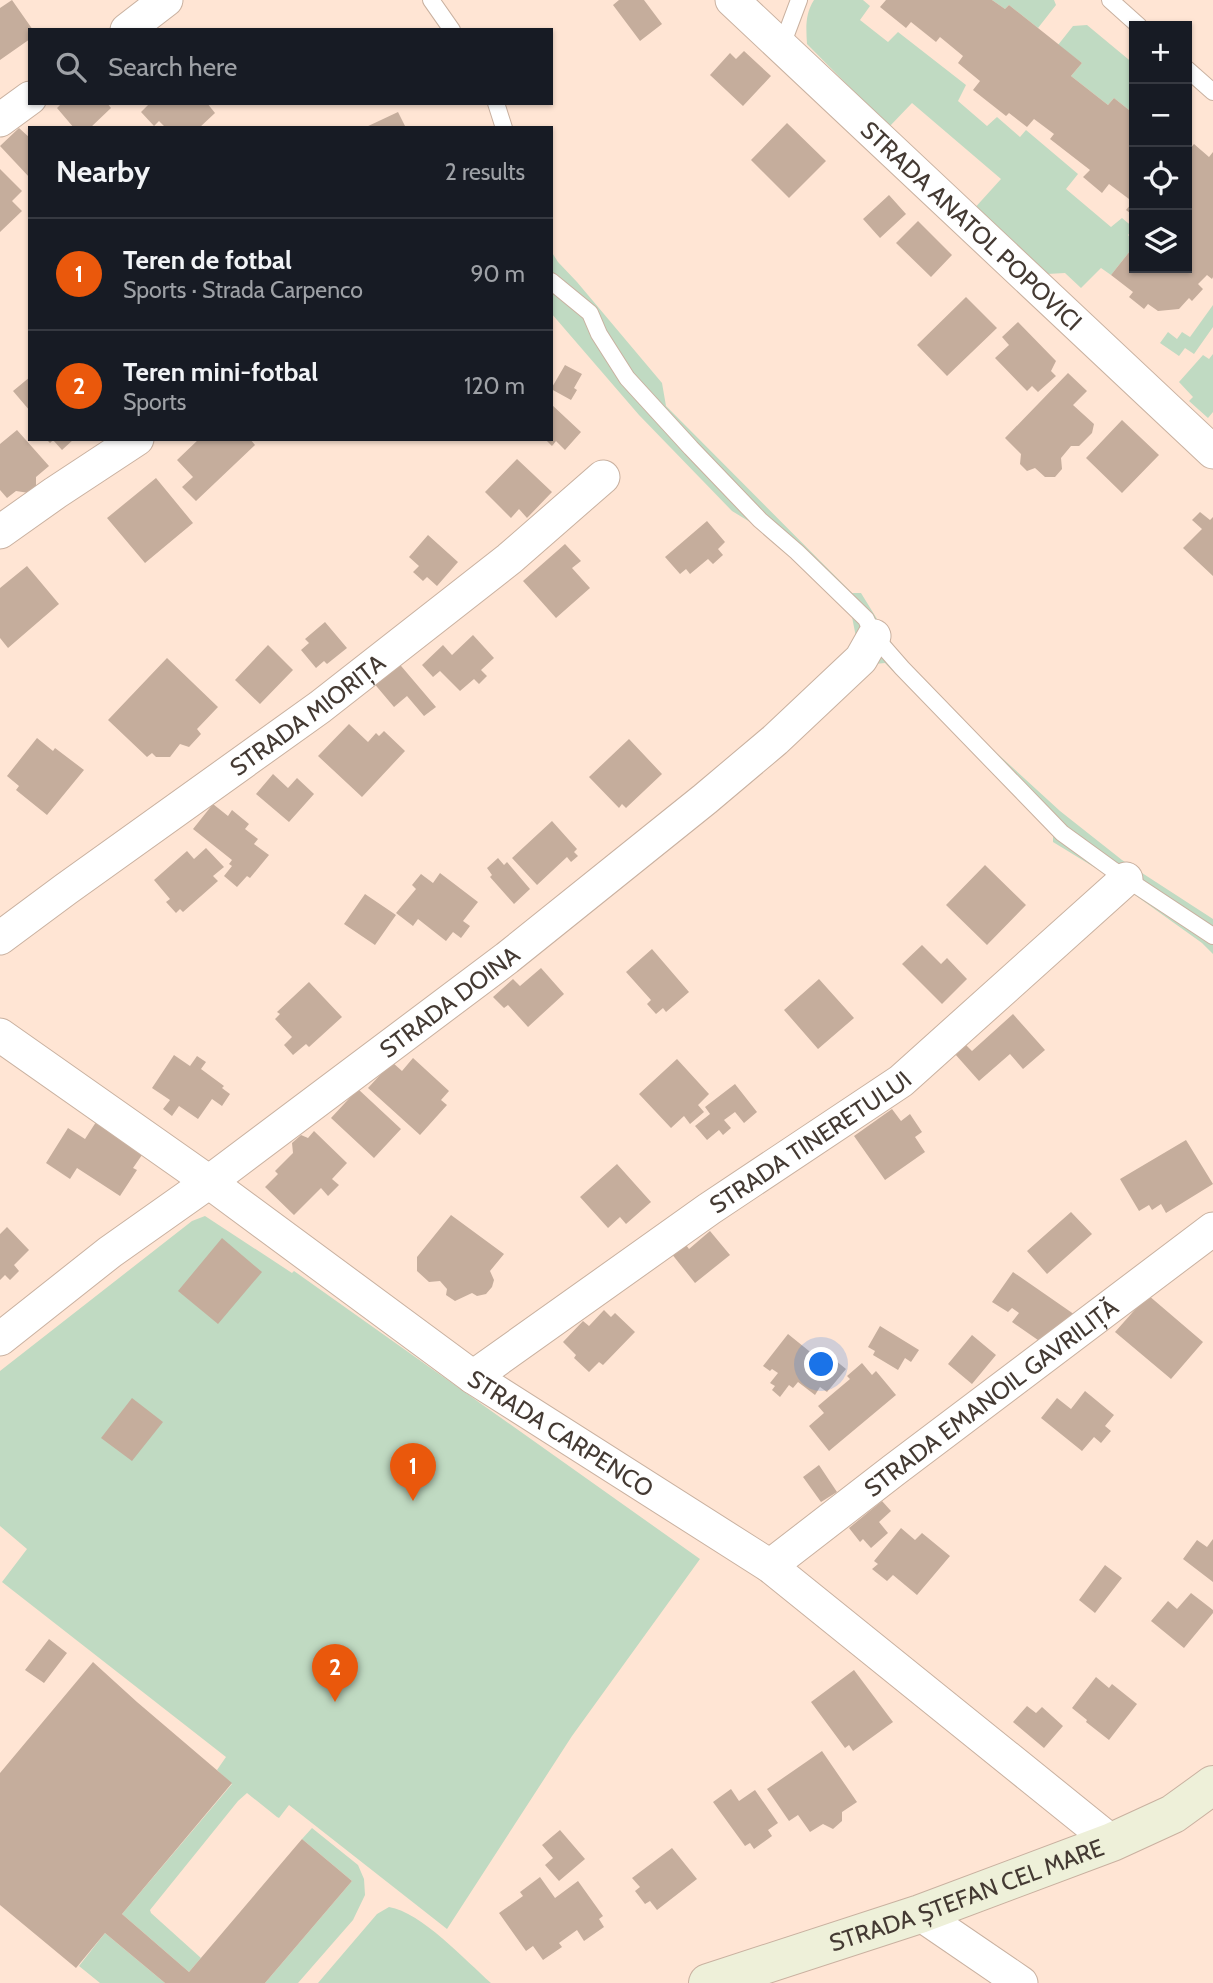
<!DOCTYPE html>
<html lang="en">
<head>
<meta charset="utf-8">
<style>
	:root { --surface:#171b24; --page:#20242c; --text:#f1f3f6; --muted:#9ea1a6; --line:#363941; --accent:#ea580c }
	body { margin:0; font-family:Cabin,sans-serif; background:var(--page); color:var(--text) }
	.controls { position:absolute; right:21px; top:21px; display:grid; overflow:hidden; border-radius:0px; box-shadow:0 2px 5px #0004 }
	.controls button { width:63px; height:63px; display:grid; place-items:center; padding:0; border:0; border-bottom:2px solid var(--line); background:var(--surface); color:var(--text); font:35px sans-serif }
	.you { position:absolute; left:822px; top:1365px; width:24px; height:24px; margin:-18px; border:5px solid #fff; border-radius:50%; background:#1a73e8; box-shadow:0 0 0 10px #1a73e833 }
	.badge { display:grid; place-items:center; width:46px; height:46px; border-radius:50%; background:var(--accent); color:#fff; font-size:23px; font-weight:700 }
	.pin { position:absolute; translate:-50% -58px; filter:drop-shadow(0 2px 4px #0008) }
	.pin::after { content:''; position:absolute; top:37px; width:24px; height:21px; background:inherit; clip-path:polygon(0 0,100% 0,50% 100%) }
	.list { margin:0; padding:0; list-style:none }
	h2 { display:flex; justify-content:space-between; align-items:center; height:91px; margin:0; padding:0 28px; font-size:30px }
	h2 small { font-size:23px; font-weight:400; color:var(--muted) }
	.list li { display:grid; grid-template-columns:46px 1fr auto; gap:21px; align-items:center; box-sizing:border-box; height:112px; padding:0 28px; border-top:2px solid var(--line) }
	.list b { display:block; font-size:26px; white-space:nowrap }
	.list p { margin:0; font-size:23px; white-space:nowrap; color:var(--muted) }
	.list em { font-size:23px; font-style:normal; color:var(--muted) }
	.icon { flex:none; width:38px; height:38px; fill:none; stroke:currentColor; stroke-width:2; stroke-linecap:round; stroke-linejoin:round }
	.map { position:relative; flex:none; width:1213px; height:1983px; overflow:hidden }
	.search { position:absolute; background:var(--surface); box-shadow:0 2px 5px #0004; left:28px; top:28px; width:525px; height:77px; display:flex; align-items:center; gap:18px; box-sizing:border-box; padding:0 24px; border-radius:0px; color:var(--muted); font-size:26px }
	.panel { position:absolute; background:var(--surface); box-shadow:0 2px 5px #0004; left:28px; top:126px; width:525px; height:315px; border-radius:0px }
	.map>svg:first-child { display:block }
</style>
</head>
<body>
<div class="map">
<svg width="1213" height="1983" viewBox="0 0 1213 1983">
	<rect width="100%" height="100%" fill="#ffe5d4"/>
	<path fill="#c0dac2" d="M814,0H863L870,6L860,20L888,42L898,32L966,85L958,101L987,126L997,117L1020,137L1026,130L1078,174L1066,189L1111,227L1122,218L1134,228L1128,235L1134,243V246L1111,275L1101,268L1081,288L1065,273L1047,274L972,211L1001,179L912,103L889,127L807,44C806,28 805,14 814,0Z
		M992,0H1054L1056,5L1038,28L1009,5L1005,9Z
		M1087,25L1134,64V114L1114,98L1108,105L1071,76L1082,63L1058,45L1073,26Z
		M551,251L558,262L577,282L662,383L666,406L852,593H861L898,653L989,746L1060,811L1122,860L1213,919V954L1202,943L1107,875L1053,842V833L885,663L864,665L853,649L856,637L852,617L791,547L732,511L639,415L551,313Z
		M1213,305V327L1194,354L1185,348L1179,356L1160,343L1168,332L1177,339L1182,332L1190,337Z
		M1213,354V412L1208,418L1189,401L1193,397L1179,382L1203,355L1209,359Z
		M205,1216L292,1273L294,1271L700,1559L572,1736L447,1929L289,1805L279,1818L277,1817L247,1793L238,1801L150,1910L151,1913L201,1958L189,1972L122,1914L232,1784L217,1770L226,1757L2,1582L27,1549L0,1526V1371L192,1221Z
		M312,1828L358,1865L364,1879L365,1895L353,1920L298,1983H265L352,1881L302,1839Z
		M389,1907C421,1912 465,1960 491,1983H318L377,1914Z
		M105,1933L165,1983H100L79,1966Z"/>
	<path fill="#c5ad9c" d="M12,0L33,30H30V39L0,60V8Z
		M619,0H644L662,24L640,41L613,5Z
		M886,0H992L1005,9L1009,5L1082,63L1071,76L1108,105L1114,98L1134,114V216L1126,210L1133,202L1109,184L1102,193L1083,177L1090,170L1050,139L1054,134L1034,119L1027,127L1009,113L1006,116L973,90L980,81L958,63L963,56L940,37L936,42L911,22L906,28L880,7Z
		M744,51L771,76L743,106L710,75L730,53L736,59Z
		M62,103H107L111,108L90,128H74L57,108Z
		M150,103H207L215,113L199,128H166L159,121L154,126L141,112Z
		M398,112L406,128H364Z
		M787,123L826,161L789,198L751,160Z
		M19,128L30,138V178L0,146Z
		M1194,144L1209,157L1213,152V277L1212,279L1207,275L1198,284L1203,289L1192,301L1189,298L1179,309L1158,311L1148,304L1144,309L1129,297L1133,292L1111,275L1134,246V268H1187V172L1189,169L1187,167V153Z
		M0,169L22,191L12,201L22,211L0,232Z
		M889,195L906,214L880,238L863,219Z
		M918,221L952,255L931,277L896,243Z
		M966,297L997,328L947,376L917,345Z
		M1018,322L1056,361L1051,371L1056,376L1038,392L1032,386L1027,391L995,358L1009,345L1002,337Z
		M565,365L582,374L574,388L577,390L571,400L551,389Z
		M1068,373L1087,391L1073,405L1094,424L1092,433L1079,446H1071L1061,458L1062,469L1055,477H1045L1035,468L1027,471L1020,464L1021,454L1005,438Z
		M30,377V411L13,391Z
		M551,404L581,432L565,450L556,441L552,446L545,439H551Z
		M1122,420L1159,455L1122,493L1086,458Z
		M17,430L49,466L36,477V487L29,493L16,491L7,498L0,490V444Z
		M46,439H74L62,450L53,440L50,443Z
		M199,439H250L255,445L196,501L182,487L193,477L177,460Z
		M517,459L552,492L527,518L519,509L511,518L485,492Z
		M156,478L193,523L145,563L107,518Z
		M1200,512L1210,520L1213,517V576L1183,548L1202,529L1192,520Z
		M707,521L725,542L718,549L723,555L713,564L708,559L690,574L686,569L680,574L665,557Z
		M428,535L458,562L437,586L427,577L423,581L413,572L419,566L409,557Z
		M565,544L581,561L572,568L590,588L556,618L523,581Z
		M27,566L59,604L8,648L0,638V588Z
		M325,622L347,648L327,664L324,661L316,668L301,650L309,643L305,639Z
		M473,635L494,658L481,670L487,676L479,684L474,679L460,691L440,671L433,677L422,665L443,645L452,655Z
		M268,645L293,670L260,704L235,680Z
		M167,658L218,707L197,729L201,734L189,747L180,744L170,757H156L152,753L147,757L108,720Z
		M396,660L436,707L424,716L407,696L394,707L372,681Z
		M349,724L368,742L376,733L379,736L384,731L405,751L362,797L318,756Z
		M37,738L53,751L55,748L84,770L47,815L16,790L19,786L7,776Z
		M629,739L662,774L626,808L622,804L619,808L589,777Z
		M273,774L288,788L297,778L314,794L289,822L256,794Z
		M213,804L228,816L232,810L249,824L245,829L258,839L254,844L269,855L250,878L247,876L237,887L224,876L232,866L229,864L232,860L193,829Z
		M552,821L577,849L574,852L578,856L571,862L567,857L537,885L512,858Z
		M206,848L224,867L213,876L218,881L183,912L180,909L176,913L166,902L170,899L154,880L187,851L194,859Z
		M498,858L504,865L507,862L530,889L514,904L490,877L492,875L487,868Z
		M985,865L1026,905L987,945L946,905Z
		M440,873L478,902L463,921L470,926L461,938L453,932L446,941L418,919L413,926L396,913L416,889L412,885L421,874L433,883Z
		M365,894L396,915L375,945L344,924Z
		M922,945L941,964L947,958L967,979L942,1004L902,964Z
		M652,949L689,992L666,1012L663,1008L656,1014L647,1004L651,1000L626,972Z
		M541,968L564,994L528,1027L508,1005L504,1008L493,997L513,979L520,986Z
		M819,979L854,1018L818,1049L784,1010Z
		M309,982L342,1017L309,1047L306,1044L293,1055L284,1045L292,1037L275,1019L280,1014L277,1012Z
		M1013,1014L1045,1050L1023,1069L1010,1054L979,1081L955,1054L966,1045L972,1051Z
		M174,1055L190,1066L197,1056L206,1062L201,1069L224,1086L222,1088L230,1094L222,1106L212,1099L198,1119L179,1106L172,1116L163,1109L170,1100L152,1088Z
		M413,1058L449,1091L441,1100L447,1105L420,1135L368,1088L392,1062L402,1071Z
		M677,1059L709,1094L698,1105L704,1112L690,1124L684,1116L671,1128L639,1094Z
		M735,1084L757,1112L744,1123L735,1112L724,1120L731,1128L723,1135L719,1130L707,1140L695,1126L710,1114L705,1107Z
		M358,1089L401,1129L374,1158L331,1118Z
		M892,1109L901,1121L910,1114L922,1132L915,1137L925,1152L885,1180L854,1136Z
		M98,1119L116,1131L113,1135L142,1155L133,1168L137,1170L120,1196L77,1168L70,1179L46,1163L68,1128L85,1139Z
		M314,1131L347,1163L332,1179L339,1185L328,1196L321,1188L294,1215L265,1187L278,1174L275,1171L293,1153L292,1143L301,1135L308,1138Z
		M1186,1140L1213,1184L1166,1213L1161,1204L1152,1210L1149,1205L1139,1211L1120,1179Z
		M617,1164L651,1202L626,1224L620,1217L608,1228L580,1197Z
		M1071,1212L1092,1234L1047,1274L1027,1251Z
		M451,1215L504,1254L490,1271L494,1280L492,1287L486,1294L477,1296L472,1293L455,1301L446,1295L447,1289L440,1281L429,1282L417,1271V1257Z
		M7,1227L29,1250L14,1265L19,1271L10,1280L5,1275L0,1280V1234Z
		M710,1231L730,1255L695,1283L671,1253L684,1242L689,1249Z
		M222,1238L262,1272L218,1324L178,1291Z
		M1013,1272L1078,1317L1048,1347L1012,1322L1019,1313L1012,1308L1008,1312L992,1302Z
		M1148,1295L1203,1342L1171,1379L1115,1332Z
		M604,1310L611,1317L615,1313L635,1332L603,1365L599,1362L589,1372L574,1358L576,1355L563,1342L583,1321L589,1326Z
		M880,1326L919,1350L911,1362L905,1358L898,1370L873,1355L875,1351L868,1347Z
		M788,1334L814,1355L820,1348L846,1369L827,1392L820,1387L815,1395L798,1382L793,1388L789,1385L780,1397L772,1390L775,1386L770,1383L778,1373L772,1369L770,1371L763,1366Z
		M972,1335L996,1355L972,1384L948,1364Z
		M862,1363L872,1375L876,1371L896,1395L829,1451L809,1426L824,1413L818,1406L850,1379L847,1376Z
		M1085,1391L1114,1415L1105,1426L1111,1431L1101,1443L1094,1437L1082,1451L1041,1418L1057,1398L1071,1409Z
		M132,1398L163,1422L132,1461L101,1438Z
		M819,1465L837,1492L821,1502L803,1477Z
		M882,1501L891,1511L879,1522L888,1533L871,1548L863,1539L860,1542L849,1528Z
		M901,1528L915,1540L922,1533L950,1556L917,1595L893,1575L887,1581L872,1569L878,1564L874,1561Z
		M1213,1539V1582L1183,1559L1197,1540L1207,1547Z
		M1105,1565L1122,1578L1095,1613L1079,1600Z
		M1191,1593L1213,1610V1613L1184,1648L1151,1621L1168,1601L1177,1609Z
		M49,1639L67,1653L44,1683L25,1670Z
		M93,1662L137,1702L232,1783L122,1914L189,1972L302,1839L352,1881L265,1983H165L105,1933L76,1968L0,1905V1773Z
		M854,1670L893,1722L853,1751L849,1745L845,1748L811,1702Z
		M1096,1677L1109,1688L1112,1684L1137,1704L1109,1740L1086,1722L1087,1720L1072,1708Z
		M1027,1706L1036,1713L1042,1707L1063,1726L1044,1748L1013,1722Z
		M822,1751L857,1802L842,1812V1821L833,1829L823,1824L810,1832L798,1815L789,1821L767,1789Z
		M731,1789L739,1801L755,1790L778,1823L768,1830L772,1836L754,1849L750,1843L745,1846L713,1802Z
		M560,1830L585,1859L559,1881L545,1865L553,1858L542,1845Z
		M672,1848L697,1879L657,1910L650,1901L645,1904L635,1891L640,1887L632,1878Z
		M540,1877L555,1898L578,1881L603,1916L599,1919L604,1927L584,1941L577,1930L559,1943L562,1947L543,1960L533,1946L526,1951L499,1913L523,1896L520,1892Z"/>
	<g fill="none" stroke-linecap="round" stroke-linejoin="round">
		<defs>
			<path id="lane" d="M431,0L452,30
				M1110,0L1139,26
				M781,48L799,0
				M1187,69L1213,92
				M496,103L504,128
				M551,281L590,313L599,334L627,378L691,448L760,520L797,552L866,619L874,636L902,668L1062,833L1113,870L1213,936"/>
			<g id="street">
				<path id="s1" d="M732,0L1213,452"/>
				<path d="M127,30L166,0"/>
				<path d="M0,120L30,98"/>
				<path d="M0,532L55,493L137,439"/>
				<path id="s2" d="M0,938L66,889L320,707L509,559L603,477"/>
				<path id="s3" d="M0,1035L209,1182L473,1377L770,1566L1112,1842"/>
				<path id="s4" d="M0,1339L110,1252L209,1182L507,958L705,799L775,740L861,659L874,636"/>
				<path id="s5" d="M473,1377L709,1209L901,1081L1126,879"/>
				<path id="s6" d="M770,1566L894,1470L1213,1229"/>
				<path d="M920,1914L1021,1983"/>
			</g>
			<g id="secondary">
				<path id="s7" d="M708,1983L920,1914L1112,1842L1173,1814L1213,1785"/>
			</g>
		</defs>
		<use href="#lane" stroke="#c9b1a0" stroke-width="18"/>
		<use href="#street" stroke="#c9b1a0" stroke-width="35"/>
		<use href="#secondary" stroke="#c9b1a0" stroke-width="40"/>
		<use href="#lane" stroke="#fff" stroke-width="16"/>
		<use href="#street" stroke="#fff" stroke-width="33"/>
		<use href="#secondary" stroke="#eef0d9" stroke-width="38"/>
	</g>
	<g text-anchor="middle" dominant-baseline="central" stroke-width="7" stroke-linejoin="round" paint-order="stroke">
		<g font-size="24" fill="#443a33" stroke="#fff">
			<text stroke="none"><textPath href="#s1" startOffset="329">STRADA ANATOL POPOVICI</textPath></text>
			<text stroke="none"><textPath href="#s2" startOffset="380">STRADA MIORIȚA</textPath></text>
			<text stroke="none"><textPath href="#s4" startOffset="562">STRADA DOINA</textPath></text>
			<text stroke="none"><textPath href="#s5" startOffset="411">STRADA TINERETULUI</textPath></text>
			<text stroke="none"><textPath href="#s6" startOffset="278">STRADA EMANOIL GAVRILIȚĂ</textPath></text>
			<text stroke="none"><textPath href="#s3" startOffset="688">STRADA CARPENCO</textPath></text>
			<text stroke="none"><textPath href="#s7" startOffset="273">STRADA ȘTEFAN CEL MARE</textPath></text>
		</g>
	</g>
</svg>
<div class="controls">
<button>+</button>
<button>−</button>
<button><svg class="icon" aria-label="locate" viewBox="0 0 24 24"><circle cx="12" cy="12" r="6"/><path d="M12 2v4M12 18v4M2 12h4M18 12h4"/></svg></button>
<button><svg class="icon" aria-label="layers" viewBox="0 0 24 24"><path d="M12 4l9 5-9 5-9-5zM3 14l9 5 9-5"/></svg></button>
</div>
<div class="you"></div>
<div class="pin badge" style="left:413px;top:1501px">1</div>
<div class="pin badge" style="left:335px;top:1702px">2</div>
<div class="search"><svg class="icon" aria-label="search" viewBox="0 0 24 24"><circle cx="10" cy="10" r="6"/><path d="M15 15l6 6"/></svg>Search here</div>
<section class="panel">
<h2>Nearby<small>2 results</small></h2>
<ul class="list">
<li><span class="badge">1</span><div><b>Teren de fotbal</b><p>Sports · Strada Carpenco</p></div><em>90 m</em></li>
<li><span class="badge">2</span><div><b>Teren mini-fotbal</b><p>Sports</p></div><em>120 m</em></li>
</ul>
</section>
</div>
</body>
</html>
